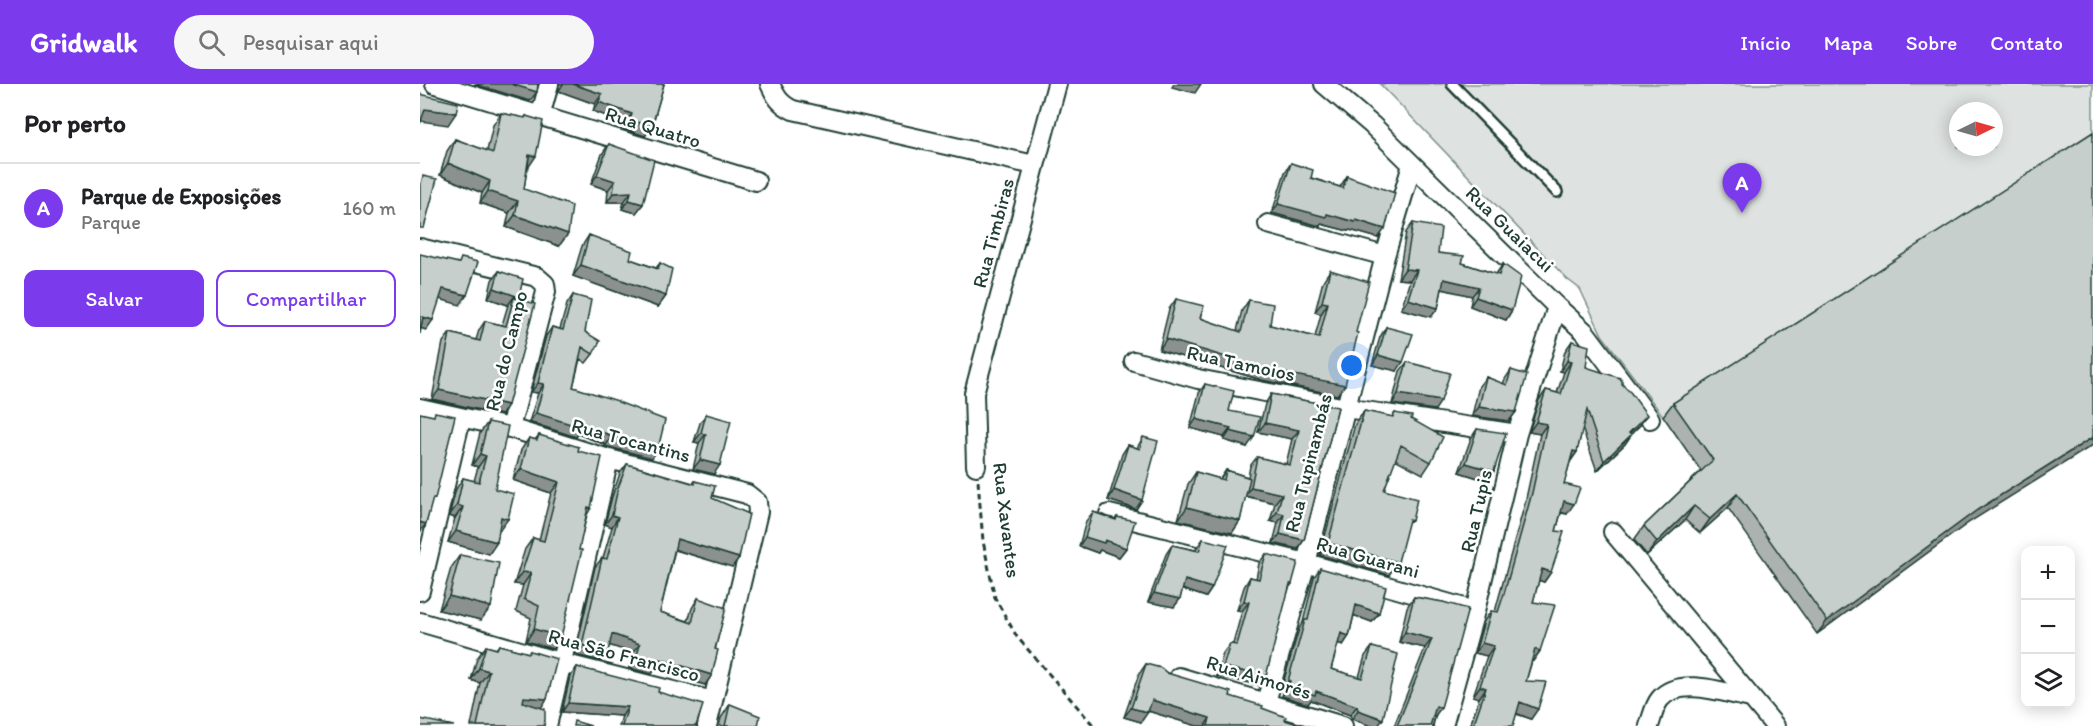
<!DOCTYPE html>
<html lang="pt">
<head>
<meta charset="utf-8">
<style>
	:root { --surface:#fff; --page:#f6f6f6; --text:#202124; --muted:#757577; --line:#e0e0e0; --accent:#7c3aed }
	body { margin:0; font-family:Itim,sans-serif; background:var(--page); color:var(--text) }
	.controls { position:absolute; right:18px; bottom:18px; display:grid; overflow:hidden; border-radius:12px; box-shadow:0 3px 15px #0003 }
	.controls button { width:54px; height:54px; display:grid; place-items:center; padding:0; border:0; border-bottom:2px solid var(--line); background:var(--surface); color:var(--text); font:30px sans-serif }
	.compass { position:absolute; left:1529px; top:18px; width:54px; height:54px; border-radius:50%; background:var(--surface); box-shadow:0 3px 15px #0003; rotate:85deg }
	.you { position:absolute; left:932px; top:282px; width:21px; height:21px; margin:-15px; border:4px solid #fff; border-radius:50%; background:#1a73e8; box-shadow:0 0 0 9px #1a73e833 }
	.badge { display:grid; place-items:center; width:39px; height:39px; border-radius:50%; background:var(--accent); color:#fff; font-size:20px; font-weight:700 }
	.pin { position:absolute; translate:-50% -50px; filter:drop-shadow(0 2px 3px #0008) }
	.pin::after { content:''; position:absolute; top:32px; width:21px; height:18px; background:inherit; clip-path:polygon(0 0,100% 0,50% 100%) }
	.list { margin:0; padding:0; list-style:none }
	h2 { display:flex; justify-content:space-between; align-items:center; height:78px; margin:0; padding:0 24px; font-size:26px }
	h2 small { font-size:20px; font-weight:400; color:var(--muted) }
	.list li { display:grid; grid-template-columns:39px 1fr auto; gap:18px; align-items:center; box-sizing:border-box; height:90px; padding:0 24px; border-top:2px solid var(--line) }
	.list b { display:block; font-size:22px; white-space:nowrap }
	.list p { margin:0; font-size:20px; white-space:nowrap; color:var(--muted) }
	.list em { font-size:20px; font-style:normal; color:var(--muted) }
	.actions { display:flex; gap:12px; padding:18px 24px }
	.actions a { flex:1; padding:14px 0; border:2px solid var(--accent); border-radius:12px; text-align:center; font-size:21px; color:var(--accent) }
	.actions .main { background:var(--accent); color:#fff }
	.icon { flex:none; width:33px; height:33px; fill:none; stroke:currentColor; stroke-width:2; stroke-linecap:round; stroke-linejoin:round }
	.map { position:relative; flex:none; width:1673px; height:642px; overflow:hidden }
	header { display:flex; align-items:center; gap:36px; box-sizing:border-box; height:84px; padding:0 30px; background:var(--accent); color:#fff }
	header strong { font-size:28px }
	nav { display:flex; gap:33px; margin-inline-start:auto; font-size:21px }
	.search { width:420px; height:54px; background:var(--page); display:flex; align-items:center; gap:15px; box-sizing:border-box; padding:0 21px; border-radius:33px; color:var(--muted); font-size:22px }
	main { display:flex }
	aside { flex:1; background:var(--surface) }
	.map>svg:first-child { display:block }
</style>
</head>
<body>
<header>
<strong>Gridwalk</strong>
<div class="search"><svg class="icon" aria-label="search" viewBox="0 0 24 24"><circle cx="10" cy="10" r="6"/><path d="M15 15l6 6"/></svg>Pesquisar aqui</div>
<nav><a>Início</a><a>Mapa</a><a>Sobre</a><a>Contato</a></nav>
</header>
<main>
<aside>
<h2>Por perto<small></small></h2>
<ul class="list">
<li><span class="badge">A</span><div><b>Parque de Exposições</b><p>Parque</p></div><em>160 m</em></li>
</ul>
<div class="actions"><a class="main">Salvar</a><a>Compartilhar</a></div>
</aside>
<div class="map">
<svg width="1673" height="642" viewBox="0 0 1673 642">
	<rect width="100%" height="100%" fill="#fff"/>
	<filter id="ink" filterUnits="userSpaceOnUse"><feTurbulence type="fractalNoise" baseFrequency=".0167" numOctaves="2"/><feDisplacementMap in="SourceGraphic" scale="12" xChannelSelector="R" yChannelSelector="G"/><feConvolveMatrix kernelMatrix="1 2 1 2 8 2 1 2 1" color-interpolation-filters="sRGB"/></filter>
	<g filter="url(#ink)">
		<path fill="#dee3e2" stroke="#7e908b" stroke-width="1.5" fill-rule="evenodd" d="M960,0H1673V53L1441,209L1243,332L1182,251L1160,205L1147,195ZM1538,27H1574V63H1538Z"/>
		<g fill="none" stroke-linecap="round" stroke-linejoin="round">
			<defs>
				<path id="lane" d="M1032,0L1137,108"/>
				<path id="street" d="M15,0L336,97
					M350,0C356,13 360,20 373,26L614,81
					M904,0L952,41L1137,223L1165,248L1230,335
					M120,33L129,0
					M848,140L965,172
					M0,164L117,193L125,200L126,208L90,344
					M714,277L778,295L926,324L1097,350
					M0,324L90,344L189,375L327,410L337,418L338,428L287,642
					M556,382L554,309L637,0
					M689,430L886,479L1055,527
					M1193,448L1355,642
					M0,507L41,334
					M0,538L142,579L293,617
					M759,593L923,642
					M846,618L886,479L965,172L992,81
					M127,642L189,375
					M1023,642L1055,527L1097,350L1137,223
					M1229,642C1232,634 1234,622 1240,615C1259,592 1305,609 1331,614"/>
			</defs>
			<use href="#lane" stroke="#1f3d34" stroke-width="14"/>
			<use href="#street" stroke="#1f3d34" stroke-width="22"/>
			<path stroke="#1f3d34" stroke-width="3" stroke-dasharray="6 4.5" stroke-linecap="butt" d="M558,397L563,457L575,514L597,553L674,642"/>
			<use href="#lane" stroke="#fff" stroke-width="9"/>
			<use href="#street" stroke="#fff" stroke-width="18"/>
		</g>
		<path fill="#abb2af" stroke="#1f3d34" stroke-width="1.5" d="M139,0H244L232,42L225,52L204,45L205,39L173,27L175,20L139,7Z
			M81,29L104,34L106,32L107,84L104,105L139,162L86,143L89,129L60,119L62,109L20,91L27,67L35,55L67,67L73,41Z
			M189,60L223,120L216,129L202,125L204,118H187L188,106L171,100L182,70Z
			M871,79L891,94L920,103L927,92L958,154L930,146L928,147L901,140L900,142L852,129L865,88Z
			M993,139L1018,169L1042,179L1076,190L1083,180L1092,226L1086,236L1050,222L1052,212L1022,205L1018,224L1011,233L981,225L990,196L978,195L986,148Z
			M169,151L210,175L236,184L240,179L246,212L238,223L153,192L162,162Z
			M910,186L917,311L842,296L739,266L749,225L756,215L780,234L817,247L822,226L829,216L850,241L895,253L901,230L895,228L903,197Z
			M79,187L98,214L82,331L12,315L23,258L30,249L56,256L59,246L65,237L82,241L88,221L68,214L72,196Z
			M153,211L173,270L166,279L160,275L153,303L198,318L238,365L232,374L185,362L186,361L158,350L156,353L109,338L118,309L111,308L126,252L132,243L140,245L147,220Z
			M966,243L977,287L952,281L960,253Z
			M1152,257L1166,283L1202,300L1220,341L1212,349L1205,360L1177,387L1162,344L1157,368L1150,378L1144,400L1147,430L1141,429L1136,447L1131,488L1124,498L1119,496L1113,518L1120,567L1113,577H1112L1106,597L1111,635L1096,630L1093,642H1050L1059,614L1053,612L1067,572L1055,569L1064,537L1071,527L1075,528L1077,520L1105,419L1120,350L1109,348L1119,316L1126,306L1137,309L1144,288L1140,287L1145,267Z
			M987,278L1015,326L972,320L980,287Z
			M1091,286L1096,328L1089,337L1052,332L1059,302L1066,293L1083,300L1085,295Z
			M785,300L809,327L827,363L804,356V353L770,344L779,309Z
			M851,310L918,323L884,456L878,465L853,459L858,439L850,437L855,419L825,412L820,437L812,449L758,436L768,400L776,388L800,395L806,386L828,393L830,382L837,373L866,380L872,355L838,348L845,320Z
			M1253,319L1548,439L1397,550L1308,424L1280,449L1265,436L1227,471L1214,456L1224,442L1281,387L1243,332Z
			M944,327L972,333L975,329L991,335L1011,378L1003,390L975,375L964,406L986,445L969,491L900,471L935,340Z
			M286,330L294,390L273,385L279,359L274,358L280,339Z
			M68,338L75,405L80,446H79L77,458L69,470L28,458L35,434L29,432L36,405L43,394L54,397L58,383L52,381L60,349Z
			M1057,345L1074,387L1068,397L1039,388L1051,354Z
			M119,351L158,367L171,424L167,431L133,565L106,557L111,534L96,527L103,501L94,500L105,465L113,454L119,456L131,409L93,396L101,366L109,354L115,356Z
			M723,353L722,416L716,425L688,416L702,370L708,361L717,364Z
			M207,380L273,399L275,397L292,414L319,474L312,483L255,466L240,528L268,537L272,524L278,514L295,565L292,591L285,601L235,585L232,590L209,584L213,569L189,561L181,577L155,571L175,483L182,474H183L192,443L185,440L192,413L200,389Z
			M673,428L695,435L697,433L706,464L699,473L680,466L678,469L659,462L666,437Z
			M783,455L792,504L786,513L762,505L760,515L754,523L728,518L746,470L752,461L776,466L777,463Z
			M846,470L872,500L869,504L839,601L797,592L803,569L810,560H813L822,527L817,526L824,503L830,493L836,495L839,479Z
			M40,471L61,536L19,526L31,484Z
			M900,484L959,529L952,538L934,531L929,552L923,561L918,559L911,585L939,593L945,572L952,563L958,642H951L932,635L930,631L891,616L888,620L862,612L864,606H861L879,545L883,538L894,493Z
			M994,513L1023,518L1014,633H1013L1010,642H974L1005,564L979,558L987,523Z
			M79,561L108,569L110,567L121,624L124,642H51L60,599L51,596L57,574L66,562L76,565Z
			M726,580L747,589L842,624L865,636L884,642H777L728,627L721,638L704,633L719,590Z
			M157,583L238,608L276,642H199L202,632L142,628L150,593Z
			M310,620L338,642H299L301,634Z"/>
		<path fill="#8b918f" stroke="#1f3d34" stroke-width="1.5" d="M54,0H119L114,7L117,8L110,17Z
			M143,0H153L182,10L175,20L139,7Z
			M754,0H781L775,9L752,3Z
			M179,18L212,30L205,39L173,27Z
			M5,25L36,29L28,41L0,37Z
			M210,36L232,42L225,52L204,45Z
			M109,71L116,72L108,84Z
			M28,79L70,97L62,109L20,91Z
			M177,91L195,97L188,106L171,100Z
			M68,107L98,117L89,129L60,119Z
			M211,108L204,118H187L193,109Z
			M209,116L223,120L216,129L202,125Z
			M858,120L936,136L965,145L958,154L930,146L928,147L901,140L900,142L852,129Z
			M95,131L148,150L139,162L86,143Z
			M161,181L246,212L238,223L153,192Z
			M985,185L997,186L990,196L978,195Z
			M1024,195L1059,203L1052,212L1018,204Z
			M74,204L99,213L92,222L94,213L88,221L68,214Z
			M23,205L47,211L40,221L16,214Z
			M1056,213L1092,226L1086,236L1050,222Z
			M988,215L1018,224L1011,233L981,225Z
			M902,218L908,219L901,230L895,228Z
			M3,233L13,236L6,246L0,244Z
			M746,255L925,301L917,311L842,296L739,266Z
			M958,271L983,278L977,287L952,281Z
			M1147,277L1151,278L1144,288L1140,287Z
			M118,299L124,300L118,309L111,308Z
			M19,306L88,321L82,331L12,315Z
			M978,310L1021,317L1015,326L972,320Z
			M1059,323L1096,328L1089,337L1052,332Z
			M116,329L164,341L192,352L186,361L158,350L156,353L109,338Z
			M1227,331L1220,341L1202,359L1209,349Z
			M776,335L811,344L804,353L770,344Z
			M1116,338L1127,340L1120,350L1109,348Z
			M845,339L879,346L872,355L838,348Z
			M810,347L834,353L827,363L804,356Z
			M281,349L286,350L279,359L274,358Z
			M1212,350L1205,360L1177,387L1184,377Z
			M192,353L238,365L232,374L185,362Z
			M1673,353V361L1548,439L1397,550L1407,537L1557,426Z
			M1153,367L1157,368L1150,378Z
			M60,370L66,372L58,383L52,381Z
			M280,376L300,381L294,390L273,385Z
			M1046,379L1074,387L1068,397L1039,388Z
			M101,385L139,398L131,409L93,396Z
			M831,403L862,410L855,419L825,412Z
			M694,406L722,416L716,425L688,416Z
			M1317,410L1308,424L1280,449L1290,435Z
			M1144,417L1154,420L1147,430L1137,427Z
			M37,421L43,423L35,434L29,432Z
			M1274,422L1265,436L1227,471L1237,458Z
			M767,423L820,437L812,449L758,436Z
			M857,428L864,430L858,439L850,437Z
			M192,431L198,433L192,443L185,440Z
			M81,433L88,435L80,446L73,444Z
			M0,438L6,440L0,448Z
			M36,447L77,458L69,470L28,458Z
			M860,450L884,456L878,465L853,459Z
			M665,453L685,456L706,464L699,473L680,466L678,469L659,462Z
			M257,455L319,474L312,483L250,464Z
			M908,459L978,478L969,491L900,471Z
			M1122,485L1131,488L1124,498L1115,495Z
			M102,488L111,489L103,501L94,500Z
			M765,496L792,504L786,513L759,504Z
			M734,509L760,515L754,523L728,518Z
			M29,512L71,523L61,536L19,526Z
			M824,517L829,518L822,527L817,526Z
			M936,521L959,529L952,538L930,530Z
			M114,545L141,553L133,565L106,557Z
			M985,548L1012,555L1005,564L979,558Z
			M921,549L929,552L923,561L915,558Z
			M192,550L220,560L213,569L185,560Z
			M1062,559L1074,562L1067,572L1055,569Z
			M162,561L188,568L181,577L155,571Z
			M1115,565L1120,567L1113,577L1108,575Z
			M216,575H240L292,591L285,601L235,585L232,590L209,584Z
			M803,583L846,592L839,601L797,592Z
			M59,584L69,587L60,599L51,596Z
			M868,597H870L864,606H861Z
			M1060,602L1066,604L1059,614L1053,612Z
			M869,603L896,607L937,622L930,631L891,616L888,620L862,612Z
			M104,613L127,615L119,627L95,625Z
			M732,616L790,634L785,642H777L725,626Z
			M1100,618L1118,625L1111,635L1093,628Z
			M148,619L208,623L202,632L142,628Z
			M1016,622L1021,624L1014,633L1009,632Z
			M711,624L728,628L721,638L704,633Z
			M938,626L963,635L958,642H951L932,635Z"/>
		<path fill="#c7cfcc" stroke="#1f3d34" stroke-width="1.5" d="M91,0H118L117,8Z
			M153,0H244L232,42L210,36L212,30L179,18L182,10Z
			M0,10L38,19L36,29L5,25L0,40Z
			M81,29L105,34L106,32L123,37L116,72L109,71L104,105L152,122L148,150L95,131L98,117L68,107L70,97L28,79L35,55L73,69Z
			M1673,48V353L1557,426L1407,537L1317,410L1290,435L1274,422L1237,458L1224,442L1293,376L1253,319Z
			M189,60L234,76L223,120L209,116L211,108L193,109L195,97L177,91Z
			M871,79L893,86L891,94L923,104L927,92L975,109L965,145L936,136L935,138L907,130L906,133L858,120Z
			M3,92L17,95L4,144H0V100H1Z
			M993,139L1021,144L1018,169L1044,172L1042,179L1079,191L1083,180L1101,193L1092,226L1056,213L1059,203L1024,195L1018,224L988,215L997,186L985,185Z
			M169,151L212,167L210,175L238,185L240,179L252,185L246,212L161,181Z
			M0,170L39,179L41,174L58,178L47,211L23,205L13,236L3,233L0,250Z
			M910,186L949,198L936,248L938,249L925,301L849,286L746,255L756,215L784,222L780,234L821,248L829,216L853,220L850,241L899,254L908,219L902,218Z
			M79,187L103,195L99,213L74,204Z
			M153,211L171,216L165,248L180,257L173,270L162,263L153,303L198,317V318L245,336L238,365L192,353V352L164,341L163,344L116,329L124,300L118,299L132,243L143,246Z
			M94,213L115,220L88,321L19,306L30,249L60,257L65,237L86,242Z
			M966,243L993,250L983,278L958,271Z
			M1152,257L1169,262L1166,283L1200,294L1202,297V300L1211,309L1227,331L1209,349L1212,350L1184,377L1167,326L1157,368L1153,367L1144,400L1160,404L1154,420L1144,417L1136,447L1144,448L1138,467L1131,488L1122,485L1113,518L1135,521L1120,567L1115,565L1106,597L1126,598L1118,625L1100,618L1093,642H1053L1066,604L1060,602L1074,562L1062,559L1071,527L1078,528L1084,510L1112,409L1127,340L1116,338L1126,306L1141,310L1151,278L1147,277Z
			M987,278L1030,289L1021,317L978,310Z
			M1091,286L1107,291L1096,328L1059,323L1066,293L1087,301Z
			M785,300L814,307L809,327L840,333L834,353L810,347L811,344L776,335Z
			M851,310L918,323L884,456L860,450L864,430L857,428L862,410L831,403L837,373L870,381L879,346L845,339Z
			M944,327L973,333L975,329L992,332L991,335L1023,353L1011,378L981,361L964,406L997,415L992,437L989,436L978,478L908,459Z
			M15,328L35,332L15,415L13,414L6,440L0,438V329L14,332Z
			M286,330L311,337L300,381L280,376L286,350L281,349Z
			M68,338L88,342L75,405L94,410L88,435L81,433L77,458L36,447L43,423L37,421L43,394L59,398L66,372L60,370Z
			M1057,345L1086,349L1074,387L1046,379Z
			M119,351L159,363L158,367L182,373L171,424L168,423L159,466H162L141,553L114,545L119,522L104,515L111,489L102,488L113,454L124,457L139,398L101,385L109,354L117,356Z
			M723,353L738,357L722,416L694,406L708,361L720,365Z
			M207,380L275,400V397L295,402L292,414L329,430L319,474L257,455L240,528L272,539L278,514L306,524L295,565L298,566L292,591L240,575L239,580L216,575L220,560L192,550L188,568L162,561L182,474L187,475L198,433L192,431L198,404Z
			M806,386L830,394L820,437L767,423L776,388L804,396Z
			M673,428L696,436L697,433L715,437L706,464L685,456L684,459L665,453Z
			M783,455L808,461L792,504L765,496L760,515L734,509L752,461L779,467Z
			M846,470L878,478L872,500H870L846,592L803,583L810,560L817,561L829,518L824,517L830,493L839,495Z
			M40,471L79,479L71,523L29,512Z
			M900,484L966,503L959,529L936,521L929,552L921,549L911,585L942,594L952,563L978,570L963,635L938,626L937,622L896,607L895,611L869,603L870,597H868L885,536H888Z
			M994,513L1023,518L1048,525L1021,624L1016,622L1010,642H977L1012,555L985,548Z
			M79,561L109,569L110,567L137,575L127,615L104,613L103,618L125,625V635L124,642H57L69,587L59,584L66,562L77,565Z
			M726,580L741,584L747,589L811,608L810,612L843,622L842,624L866,633L865,636L884,642H788L790,634L732,616L728,628L711,624Z
			M157,583L239,604L238,608L283,621L276,642H202L208,623L148,619Z
			M310,620L340,632L338,642H305Z
			M0,635L34,642H0Z
			M154,637L171,642H153Z"/>
	</g>
	<g text-anchor="middle" dominant-baseline="central" stroke-width="5" stroke-linejoin="round" paint-order="stroke">
		<g font-size="20" fill="#1f3d34" stroke="#fff">
			<text transform="translate(233 43) rotate(17)">Rua Quatro</text>
			<text transform="translate(1090 145) rotate(44)">Rua Guaiacui</text>
			<text transform="translate(573 149) rotate(-75)">Rua Timbiras</text>
			<text transform="translate(86 267) rotate(-76)">Rua do Campo</text>
			<text transform="translate(821 279) rotate(12)">Rua Tamoios</text>
			<text transform="translate(211 356) rotate(15)">Rua Tocantins</text>
			<text transform="translate(888 379) rotate(-76)">Rua Tupinambás</text>
			<text transform="translate(1056 427) rotate(-77)">Rua Tupis</text>
			<text transform="translate(587 436) rotate(83)">Rua Xavantes</text>
			<text transform="translate(948 473) rotate(16)">Rua Guarani</text>
			<text transform="translate(204 571) rotate(15)">Rua São Francisco</text>
			<text transform="translate(839 593) rotate(17)">Rua Aimorés</text>
		</g>
	</g>
</svg>
<div class="controls">
<button>+</button>
<button>−</button>
<button><svg class="icon" aria-label="layers" viewBox="0 0 24 24"><path d="M12 4l9 5-9 5-9-5zM3 14l9 5 9-5"/></svg></button>
</div>
<svg class="compass" viewBox="-18 -18 36 36"><path d="M0-13l5 13h-10z" fill="#e53935"/><path d="M0 13l5-13h-10z" fill="#757577"/></svg>
<div class="you"></div>
<div class="pin badge" style="left:1322px;top:129px">A</div>
</div>
</main>
</body>
</html>
